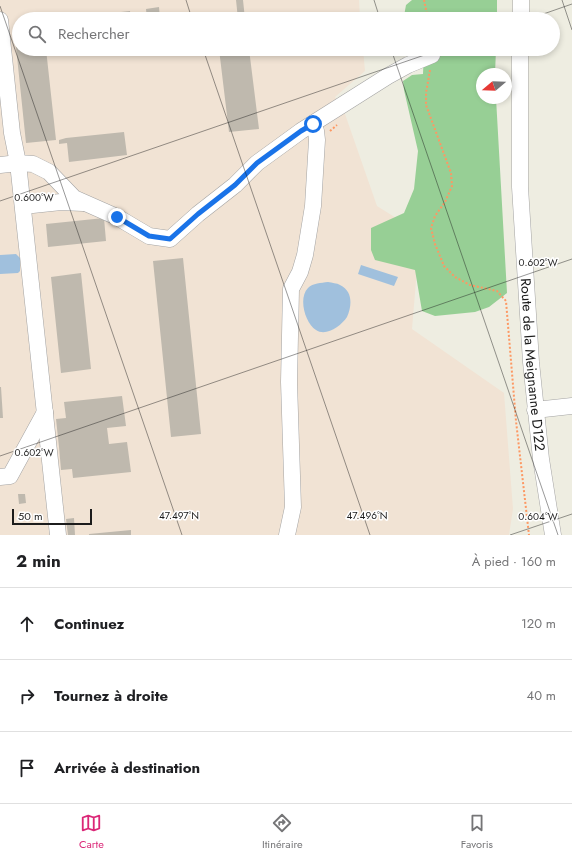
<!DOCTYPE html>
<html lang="fr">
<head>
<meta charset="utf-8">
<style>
	:root { --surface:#fff; --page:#f6f6f6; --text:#202124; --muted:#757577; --line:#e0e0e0; --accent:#db2777 }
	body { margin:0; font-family:Jost,sans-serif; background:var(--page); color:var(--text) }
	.compass { position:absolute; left:476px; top:68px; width:36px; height:36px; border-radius:50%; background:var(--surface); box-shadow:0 2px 6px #0003; rotate:251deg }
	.scale { position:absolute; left:12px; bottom:10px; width:80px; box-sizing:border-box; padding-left:4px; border:2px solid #1c1c1c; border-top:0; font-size:11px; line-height:14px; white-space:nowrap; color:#1c1c1c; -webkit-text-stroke:3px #fff; paint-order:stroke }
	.stop { position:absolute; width:12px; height:12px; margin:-9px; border:3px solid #1a73e8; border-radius:50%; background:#fff }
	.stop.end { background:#1a73e8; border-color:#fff; box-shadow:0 1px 4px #0008 }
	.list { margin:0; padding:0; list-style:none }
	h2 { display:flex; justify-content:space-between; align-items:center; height:52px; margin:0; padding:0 16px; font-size:17px }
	h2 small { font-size:13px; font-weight:400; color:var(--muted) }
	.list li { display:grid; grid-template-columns:26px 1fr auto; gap:12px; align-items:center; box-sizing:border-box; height:72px; padding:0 16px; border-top:1px solid var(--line) }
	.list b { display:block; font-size:15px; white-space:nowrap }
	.list em { font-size:13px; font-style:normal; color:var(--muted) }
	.icon { flex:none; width:22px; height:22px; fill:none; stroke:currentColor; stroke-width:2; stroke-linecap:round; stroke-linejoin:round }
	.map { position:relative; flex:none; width:572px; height:535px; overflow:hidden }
	.search { position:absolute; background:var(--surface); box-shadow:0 2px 6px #0003; left:12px; right:12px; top:12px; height:44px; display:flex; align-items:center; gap:10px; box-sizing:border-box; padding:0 14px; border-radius:22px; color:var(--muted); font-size:15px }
	.sheet { height:268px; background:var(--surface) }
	nav { display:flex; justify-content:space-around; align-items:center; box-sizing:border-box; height:56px; border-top:1px solid var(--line); background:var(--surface); font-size:11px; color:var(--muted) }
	nav a { display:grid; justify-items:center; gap:2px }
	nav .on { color:var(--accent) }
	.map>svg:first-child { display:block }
</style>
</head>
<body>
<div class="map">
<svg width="572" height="535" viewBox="0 0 572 535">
	<rect width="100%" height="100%" fill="#eeede1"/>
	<path fill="#f1e3d4" d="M0,0H359L360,19H19V49H363L365,71L335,97L345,114L377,206L420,233L412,329L504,393L513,509L509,535H0Z"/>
	<path fill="#97cf95" d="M412,0H497V19H407L404,16L406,5Z
		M424,49H496L495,74H482V98H496L507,293L489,307L475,312L435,316L422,311L415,270L375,260L371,250V228L404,213L414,189L418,151L404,90L403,81L412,75L423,74Z"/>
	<path fill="#a0c0dd" d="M16,254L20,258V271L18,273L0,274V255Z
		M361,265L398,277L394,286L358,274Z
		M328,282C332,283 337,283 340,285C353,291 352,306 347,317C341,326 326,337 316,330C305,323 298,298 308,288C313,283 321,283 328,282Z"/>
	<path fill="#bfb9ae" d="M236,0H243L245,19H238Z
		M159,7L160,19H147L146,9Z
		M130,11L131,19H113L112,13Z
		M16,47H19V49H46L56,140L26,143Z
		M219,49H249L259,129L229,132Z
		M124,132L127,155L69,162L67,143L59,144V140L66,138Z
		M104,218L106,241L48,247L46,224Z
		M183,258L201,434L171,437L153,261Z
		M81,273L91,369L61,373L51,277Z
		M0,387H1L3,418H0Z
		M122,396L126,426L107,428L109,444L127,442L131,472L73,478L72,469L61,470L59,447L56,419L66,418L64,402Z
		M18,494H25L26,503L19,504Z
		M74,518L75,535H68L66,519Z
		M131,530V535H89V534Z"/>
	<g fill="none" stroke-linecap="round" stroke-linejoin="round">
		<defs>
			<g id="minor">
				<path d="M521,19V0"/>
				<path d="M0,20L12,133L18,163L33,164L49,172L74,198L117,217L149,236L170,239L198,214L235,185L257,163L301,131L388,76L408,65L432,55"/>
				<path id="s1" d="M520,49V187L531,362L541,459L553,535"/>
				<path d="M0,165L18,163L58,535"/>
				<path d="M23,206L61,202L83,203"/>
				<path d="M535,410L572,406"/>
				<path d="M0,477L10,476L45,412"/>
				<path d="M287,535L293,507L289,382L291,289L300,272L305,255L313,206L317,140L316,131L313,124"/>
			</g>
		</defs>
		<use href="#minor" stroke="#a3a3a3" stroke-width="17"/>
		<path stroke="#fd9863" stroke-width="2" stroke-dasharray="2 2" stroke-linecap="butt" d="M424,0L428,19
			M430,70L426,93V105L451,173L452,186L445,202L435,216L431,228L435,244L444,266L455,277L470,285L497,291L506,301L516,421L529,535
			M330,131L337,125"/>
		<use href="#minor" stroke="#fff" stroke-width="16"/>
	</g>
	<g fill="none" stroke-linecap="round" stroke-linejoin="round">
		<path stroke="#1a73e8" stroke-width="5" d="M117,217L149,236L170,239L198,214L235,185L257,163L301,131L313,124"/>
	</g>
	<path fill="none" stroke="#1c1c1c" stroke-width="1" stroke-opacity="0.45" d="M186,0L192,19M374,0L380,19M562,0L572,30M0,6L182,535M529,19L572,4M203,49L370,535M391,49L558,535M0,201L442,49M0,456L572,259M510,535L572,514"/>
	<g text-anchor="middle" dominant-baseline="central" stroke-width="3" stroke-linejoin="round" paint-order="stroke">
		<g font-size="14" fill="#1c1c1c" stroke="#fff">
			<text stroke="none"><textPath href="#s1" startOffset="316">Route de la Meignanne D122</textPath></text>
		</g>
	</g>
	<g font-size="10" text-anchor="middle" fill="#1c1c1c" stroke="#fff" stroke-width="3" stroke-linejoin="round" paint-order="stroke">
		<text x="34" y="201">0.600°W</text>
		<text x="538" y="266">0.602°W</text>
		<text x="34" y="456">0.602°W</text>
		<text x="179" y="519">47.497°N</text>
		<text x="367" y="519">47.496°N</text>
		<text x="538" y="520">0.604°W</text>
	</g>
</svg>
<svg class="compass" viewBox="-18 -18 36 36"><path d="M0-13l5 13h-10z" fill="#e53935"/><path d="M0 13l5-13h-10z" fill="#757577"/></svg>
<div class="scale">50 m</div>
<div class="stop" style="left:313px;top:124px"></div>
<div class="stop end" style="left:117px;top:217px"></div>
<div class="search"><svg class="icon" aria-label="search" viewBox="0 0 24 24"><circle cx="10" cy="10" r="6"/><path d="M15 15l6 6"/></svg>Rechercher</div>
</div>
<section class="sheet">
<h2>2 min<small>À pied · 160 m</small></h2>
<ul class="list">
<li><svg class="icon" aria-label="ahead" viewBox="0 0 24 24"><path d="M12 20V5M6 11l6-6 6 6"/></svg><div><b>Continuez</b></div><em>120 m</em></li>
<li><svg class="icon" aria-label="right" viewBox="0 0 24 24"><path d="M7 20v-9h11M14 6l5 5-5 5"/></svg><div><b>Tournez à droite</b></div><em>40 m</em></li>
<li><svg class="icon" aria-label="arrive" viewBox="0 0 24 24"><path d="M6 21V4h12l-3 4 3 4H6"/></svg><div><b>Arrivée à destination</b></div></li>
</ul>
</section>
<nav>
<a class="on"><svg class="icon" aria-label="map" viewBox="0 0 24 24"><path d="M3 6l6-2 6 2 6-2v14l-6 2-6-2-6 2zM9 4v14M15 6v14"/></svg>Carte</a>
<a><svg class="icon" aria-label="directions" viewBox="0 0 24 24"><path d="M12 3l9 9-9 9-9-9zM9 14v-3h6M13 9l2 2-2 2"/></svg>Itinéraire</a>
<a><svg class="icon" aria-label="saved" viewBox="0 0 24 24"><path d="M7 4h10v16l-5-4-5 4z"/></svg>Favoris</a>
</nav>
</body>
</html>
